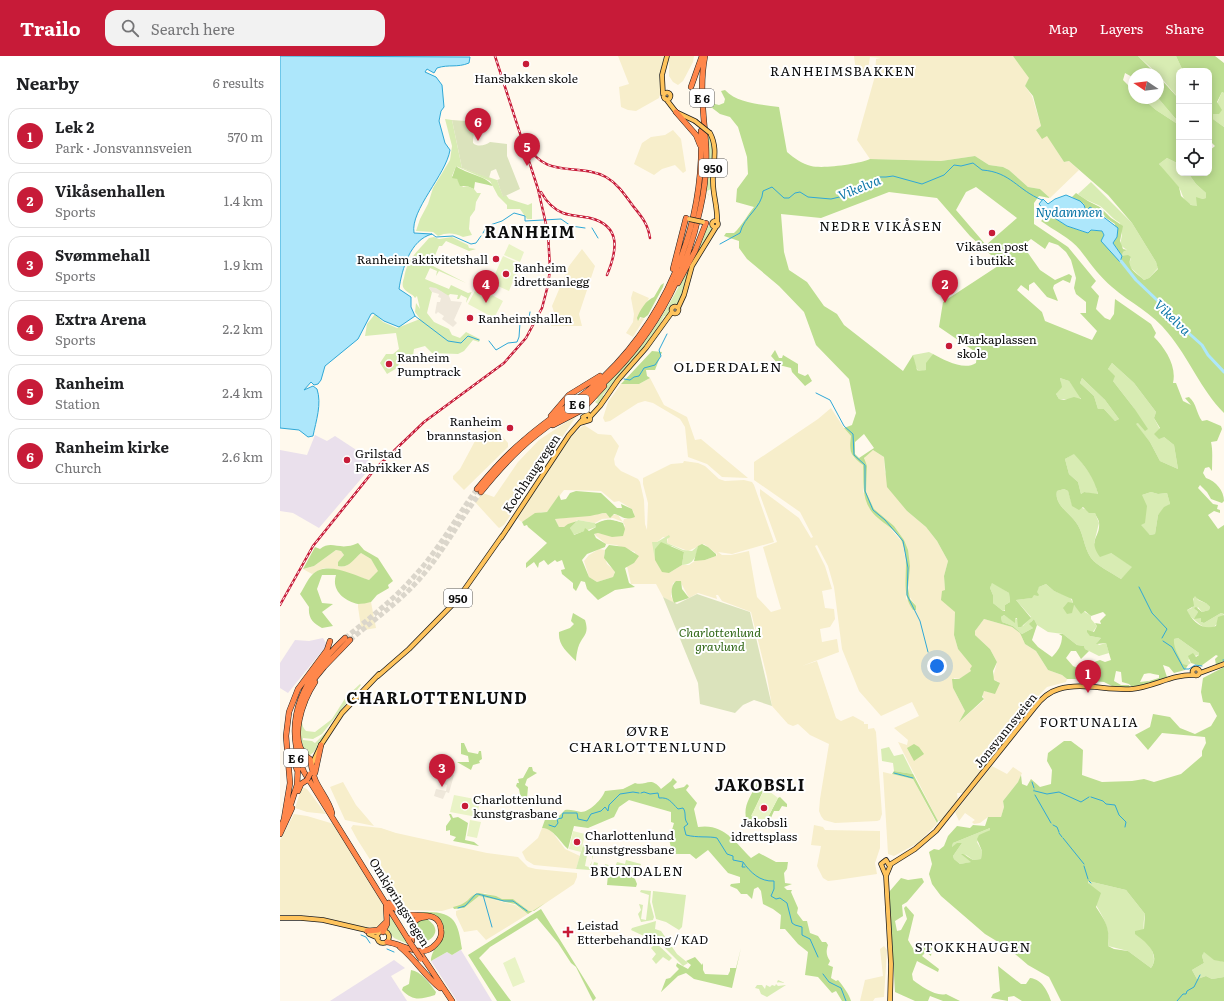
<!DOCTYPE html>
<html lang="en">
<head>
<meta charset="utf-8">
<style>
	:root { --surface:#fff; --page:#f2f2f2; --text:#202124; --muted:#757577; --line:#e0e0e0; --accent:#c71b38 }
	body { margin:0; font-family:Literata,serif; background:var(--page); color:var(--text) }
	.controls { position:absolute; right:12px; top:12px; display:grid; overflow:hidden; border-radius:8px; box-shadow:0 2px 10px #0003 }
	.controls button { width:36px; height:36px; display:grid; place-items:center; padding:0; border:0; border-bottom:1px solid var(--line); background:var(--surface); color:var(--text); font:20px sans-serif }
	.compass { position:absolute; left:848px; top:12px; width:36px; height:36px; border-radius:50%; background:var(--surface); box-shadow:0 2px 10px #0003; rotate:283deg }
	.you { position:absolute; left:657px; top:610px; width:14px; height:14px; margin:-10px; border:3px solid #fff; border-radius:50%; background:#1a73e8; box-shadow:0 0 0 6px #1a73e833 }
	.badge { display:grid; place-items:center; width:26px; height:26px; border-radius:50%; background:var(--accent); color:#fff; font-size:13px; font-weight:700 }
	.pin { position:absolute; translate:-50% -33px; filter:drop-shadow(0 1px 2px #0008) }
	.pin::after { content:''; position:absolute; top:21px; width:14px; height:12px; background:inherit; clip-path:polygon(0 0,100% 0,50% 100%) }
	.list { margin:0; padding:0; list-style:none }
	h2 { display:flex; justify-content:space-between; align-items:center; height:52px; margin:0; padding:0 16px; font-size:17px }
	h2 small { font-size:13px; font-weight:400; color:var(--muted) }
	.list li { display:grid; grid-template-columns:26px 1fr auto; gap:12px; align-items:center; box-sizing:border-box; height:56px; margin:0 8px 8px; padding:0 8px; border:1px solid var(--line); border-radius:12px }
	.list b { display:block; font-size:15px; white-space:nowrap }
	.list p { margin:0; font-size:13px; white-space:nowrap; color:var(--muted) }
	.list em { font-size:13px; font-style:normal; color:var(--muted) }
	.icon { flex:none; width:22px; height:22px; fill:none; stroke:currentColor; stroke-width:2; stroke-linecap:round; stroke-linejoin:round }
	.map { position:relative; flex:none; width:944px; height:945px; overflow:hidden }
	header { display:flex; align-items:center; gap:24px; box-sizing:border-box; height:56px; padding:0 20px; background:var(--accent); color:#fff }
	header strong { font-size:19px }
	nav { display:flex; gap:22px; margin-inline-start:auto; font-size:14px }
	.search { width:280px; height:36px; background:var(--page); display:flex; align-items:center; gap:10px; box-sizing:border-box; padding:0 14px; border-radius:12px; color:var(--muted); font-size:15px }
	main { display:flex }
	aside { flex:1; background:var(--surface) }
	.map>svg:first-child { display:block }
</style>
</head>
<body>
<header>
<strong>Trailo</strong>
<div class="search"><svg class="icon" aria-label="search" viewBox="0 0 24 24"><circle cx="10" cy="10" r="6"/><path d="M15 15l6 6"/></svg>Search here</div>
<nav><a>Map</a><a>Layers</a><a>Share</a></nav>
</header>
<main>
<aside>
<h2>Nearby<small>6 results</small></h2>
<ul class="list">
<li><span class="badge">1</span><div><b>Lek 2</b><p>Park · Jonsvannsveien</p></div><em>570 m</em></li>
<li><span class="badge">2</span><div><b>Vikåsenhallen</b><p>Sports</p></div><em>1.4 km</em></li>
<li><span class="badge">3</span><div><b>Svømmehall</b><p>Sports</p></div><em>1.9 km</em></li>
<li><span class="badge">4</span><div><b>Extra Arena</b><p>Sports</p></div><em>2.2 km</em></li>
<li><span class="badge">5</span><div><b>Ranheim</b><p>Station</p></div><em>2.4 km</em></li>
<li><span class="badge">6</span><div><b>Ranheim kirke</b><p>Church</p></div><em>2.6 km</em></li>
</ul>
</aside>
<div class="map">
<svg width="944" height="945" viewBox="0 0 944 945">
	<rect width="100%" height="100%" fill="#fff9ed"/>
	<path fill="#eae0ec" d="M35,379L47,385L55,380L84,399L92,410L39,472L13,457L0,455V394L27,399Z
		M43,582L47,589L8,637L0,632V607L15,584L29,585Z
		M182,893L181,894L212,945H177L151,905L167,896L172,899Z
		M114,904L125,912L111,920L127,945H50Z"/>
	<path fill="#f7eecb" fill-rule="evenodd" d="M338,0H414L413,6L403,25L398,29L393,26L389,20V7L383,5L380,18L381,35L379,42L356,55L348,54L341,51L339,31L349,28Z
		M574,0H733L750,22L745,30L752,40L761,70L756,74L767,79L784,106L789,105L799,114L770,142L760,133L748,131L729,114L723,111L709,109L695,100L661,105L590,103L577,84L595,20L596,3L601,2L590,1L587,19L576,16Z
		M393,74L401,83L406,115L403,117L395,109L382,113L374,119L354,108L362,87L371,81L385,79Z
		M302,193L315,210L299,258L302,270H271L274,256L272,250L289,210Z
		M353,235L369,242L359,264L362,261L364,263L353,281L346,277L353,266L354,258L351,242Z
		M370,322L384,349L407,361L415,384L421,383L468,422L442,421L427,408L408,401L405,371L400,363L373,347L365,345L358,347L330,365L325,366L323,362L328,346L341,328H359Z
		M551,352L564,372L571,380L570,392L573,401L583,409V435L592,455L606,467L623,487L627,514L626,522V543L636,550L629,540L628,518L630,510L624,484L614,470L594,453L586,436L587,410L584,405L585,399L593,394L604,401L605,416L627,455L646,471L657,485L668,505L664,520L665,534L675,556L674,579L678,593L693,610L692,615L679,623L674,622L673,632L685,655L679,666L704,644L702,637L704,634L707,636L719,626L714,624L713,621L717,606L710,593L695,579V575L704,563L732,571L740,577L745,588L756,595L768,614L782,619L787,623L786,626L767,631L735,664L713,693L716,699L684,737H677L678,745L662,765H658L618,686L627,689L628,684L614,672L639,660L632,646L601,660L579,635L562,593L554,531L548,510L537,489L535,490L545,510L552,533L542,535L545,552L554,553L555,563L550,571L540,573L542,586L557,583L559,596L522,610L537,605L556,662L561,665L573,660L584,666V668H588V673L594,672L596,676L602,758L600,764L597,765L555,767L544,764L541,760L539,755L540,743L549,688L530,679L518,668L513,670L508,668L492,650L487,621L471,556L442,545L438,539H436L437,543L418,537L409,542L400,525L393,527L391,540L394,547L383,541L376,528H351L347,510L354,507L355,496L336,489L326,488L314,478L318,477L324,478L345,470L343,466L333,462L322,463L315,467L298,464L284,471H279L275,463L326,457L328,459H338L343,466L344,463L352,462L354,457L352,453L339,445L334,446L321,435L284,434L267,456H261L242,466L237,462L291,380L304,369L318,378L331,379L339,390L334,403L335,409L341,415L358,423L360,426L364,444L365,468L367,474L368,447L363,428V422L391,408L403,407L404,405L418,407L425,410L439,423L445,425L464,424L472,426L474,429L494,486L452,498L438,496L442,499H451L469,495L477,541L491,556L501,553L483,491L497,486L480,439V433L519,462L531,482L533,481L520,456L474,424V406L538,363ZM383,481L388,482L387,487L408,495L424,488L437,498L436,500L425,504H416L409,509H402L389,517L377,486Z
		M297,359L224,469L219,472L217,470L195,446L203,437L214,441L238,406L259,384Z
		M214,371L228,387V391L184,434L173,423V420L180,413L195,385Z
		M319,493L325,494L324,498L327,508L335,515L333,521L317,526L309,521L304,505L309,499Z
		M56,494L61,495L64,499L58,506V510L60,511L66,510L81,497L91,503L99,515L89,524L54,513L44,512L32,518L23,513L34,510Z
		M91,546L96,572L84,574L81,571L78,551V548Z
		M712,710L727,718L733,711L742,717L738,726L723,745L724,751L721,761H708L700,767L694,768L692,766L695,764L685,757L679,765L675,756Z
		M603,716L633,723L657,768L638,787L614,800L608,798Z
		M63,726L76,749L94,770L65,764L50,731Z
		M22,731L27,733L46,758L27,756L15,752Z
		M14,758L27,760L54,768L103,848L106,856L105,865L102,870L93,873L34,860L0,859V784Z
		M73,769L101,772L116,777L207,797L238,801L248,811L256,813L297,817V821L294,828L254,855H249L233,843H222L205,837L193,839L183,849L162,855L127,854L119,849L77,783L71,772Z
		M534,769L543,771L545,774L600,775V792L595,807L597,818L557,824L548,825L543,822L537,810L541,790L531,789Z
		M262,772H267L273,777L285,793L300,800L296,813L254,809L246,804L242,796L258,782Z
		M199,840L235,849L248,858L206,884L197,874L184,876L176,859V855L184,852Z
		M604,890L607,894L604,941L595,942L593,945H580L585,924L603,920L600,893Z"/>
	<path fill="#d8ecb3" d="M858,0H896L903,15H899V43L878,18Z
		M942,36L944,37V71L933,63V57Z
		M862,42H878L895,62H899V69L876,54Z
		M165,63L172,64L182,112L217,124L223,140L226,139L229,143L248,149L252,147V163H247L240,153H227V149L218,140L210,125L176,110L172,120L177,123L183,131L187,130L194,133L197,137H201L196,146L195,154L190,161L189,173L192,179L183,181C175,177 167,176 158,180L153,176L136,175L140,163L148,148L153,132L170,104L172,90Z
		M426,74L434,92L431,133L427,135L429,140L428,139L427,134Z
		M887,102L899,108V117H908L916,128L926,137V142L922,143L917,150C901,149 904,136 897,129C891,122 884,116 879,108Z
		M811,126L852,167L876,206L878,212L869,222L864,224L849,210L851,201L842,200L843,196L847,194L840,189L842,179L840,167C831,162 827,155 820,150C812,146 805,144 798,138Z
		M430,170L432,173L430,180L412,207L402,240L398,247L392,251L390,258L383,266L384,261H387L384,260L378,273L365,292L323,339L324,341L319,349L315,346L318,343L316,342C330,321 349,305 364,286C390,252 410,210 426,171Z
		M154,181L159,183L172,181L188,189L189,192L196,193L189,195L166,185L162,190H159L151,209L186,227L159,215L156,220L157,215L150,212L145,223L169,233L171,229L188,237L192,236L195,230L186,247L187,242L181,239L179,243H177L178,239L170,238L167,241L162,236L149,232L152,236L147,257L154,266L169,273L172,279L180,282L186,276L200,283L199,286L193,284L184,295L178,298L152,297L145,290L134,293L133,300L122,301L117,312L107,318L100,307L106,298H113L119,293L116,277L85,280L87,268L95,258L103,266L117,272L140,263L135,256L136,247L140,253L137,240L135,242C132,237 126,237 123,231C122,228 123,225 124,222C127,203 137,196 149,182Z
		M649,296L653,298L646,314L639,316L635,310L633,299Z
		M832,307L854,327L876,356L874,362L884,381L894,389L898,413L880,405L870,386L855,368L858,367L854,352L833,325L828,313Z
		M780,322L789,325L800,340V344L779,343L776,338L781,327Z
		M802,322L825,344L839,363L835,365L824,353H818L814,340L800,327Z
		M795,397L815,425L818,439L804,436L801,438L798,426L789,418L785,403Z
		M784,433L788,435L792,448L815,457L819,467L814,487L826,497H831L853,511L841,523C832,517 817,510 811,502C803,490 804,476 795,465C788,456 774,448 777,435Z
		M871,436L878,438L887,437L890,448L878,459L875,478L870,479L860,469L862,439Z
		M298,464L315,467L316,471L293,479L290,472Z
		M389,479L390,481L387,483V487L403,494L412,495L418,490C417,500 413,509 402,509L404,496L392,490L375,493V504L372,486H377Z
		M712,526L729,537L730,546L725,549V554L723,555L713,547V539L710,532Z
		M766,528L774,535L790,541L793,547H791L792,550L794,549C799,554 805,555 811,560V563L817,570L810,580L821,582L817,587L819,589L826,587L829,597L819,600L805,593L804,590L797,589L783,578L768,576L757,569L754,563L751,566L753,572L742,578L733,570L722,566L721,561L724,559L735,566V561L743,570L751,561L736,544L751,542L759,531Z
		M914,540H916L918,544L928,548L930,551L929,554L922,556L918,551L916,554L918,556L916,560L921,562V566L924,567L941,557L944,558C936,571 930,578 917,566C912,562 909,560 907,554L912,552Z
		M898,582L919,597V599L914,600L908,604L911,607L908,609L903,608C899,600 892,592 893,583Z
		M80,628L81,629L42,678L33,683L23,682V684L32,685L35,687L47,675L34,696L30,699H26C18,680 20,664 26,644L28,646C24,655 18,667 26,675L35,676L52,663L66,641Z
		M609,691L614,700L623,698L633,718L614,715L613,707L602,705L601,693Z
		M710,772V774L703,778L697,786L702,795L701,803L693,804L685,798L692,806L680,808L674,803L673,800L682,787L672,791L673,787Z
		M303,789H306L304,796L312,798L315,792L312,804V799H307L305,810L309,811L312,805L310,814L296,813Z
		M346,804L361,808L358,817L312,813L314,806L318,807L317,811L324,813L325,808L335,811L337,806L345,808Z
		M808,825L846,834L865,858C864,863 863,869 864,874C866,887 880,900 871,912L848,895L828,890C832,861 810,851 808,825Z
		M361,834L371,835L370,846L374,861L373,864L361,866L358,858L361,854L359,848L363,849L361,863L366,864L369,839L360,836Z
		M373,835L406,839L402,871L399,874L386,866L376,863L372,846Z
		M111,858L130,889L114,882L107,874Z
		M376,865L375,873L381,875L397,898L408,907L403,910L381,888L351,874L352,872Z
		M376,887L392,902L389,905L383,901L376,908L372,903L376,898L371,892Z
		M924,895L934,903L944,906V921L932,923L926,920L917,923L912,914L924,907L922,900Z
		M498,924L505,927L497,926L496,928L498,930L506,929L487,941L481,938L479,933L475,932L477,929H482L485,933L486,929L490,931L492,929L495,930Z"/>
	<path fill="#bdde91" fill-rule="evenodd" d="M733,0H858L876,18H854V22L845,17L843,24L854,35V42H862L876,54L899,69V108L887,102L879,108L899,131L901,140L911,149L917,150L916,141L922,143L926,142V137L916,128L908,117H929V95L935,90L929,84V15H903L896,0H935L944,7V37L942,36L937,46L942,54L939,58H933V63L944,71V357C921,334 909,302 888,277C873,257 850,247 832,231C819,220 810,207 800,194C791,182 773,174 761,165L764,162L762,159L764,157L765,159L773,161L787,170L808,177L811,174L822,175L824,179L822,185L840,206L842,200L833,187L836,178L835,168L813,153L810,151L806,155L804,148L792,141L796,137L808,145L820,151L831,162L843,170L840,185L843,193L847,194L843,196L842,200L848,199L851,201C846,212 856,217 864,224L869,222L878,213L876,206L852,167L828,139L789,105L784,106L767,80L762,83L756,74L761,70L753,40L745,30L749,22Z
		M878,20L899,43V62H895L878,42Z
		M445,34C458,48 481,48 499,51L507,96C514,102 522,108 531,110C543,113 579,108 590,103L661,105L695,100L709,109L723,111L729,114L748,131L760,133L770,142L759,140L754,147V168L788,191L816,225L811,231L819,240L816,253L825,262L830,264L834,258L835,243L871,268L876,277L874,281C885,292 897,310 893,327H896L903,345L911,349L905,342L909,341C917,348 916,357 922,365L927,364L941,370L942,373L937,385L931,386C933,394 932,405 932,415L929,411L925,412L923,417L926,422C936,425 944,435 944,445L942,447L931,443L927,436L920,429L918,432L933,448L938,449L937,453L940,454V457L934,455L928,459L938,473L944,469V558L941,557L924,567L921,566V562L914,563L918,556L914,552L916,551L922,556L929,554L930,551C926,545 919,546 915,540L913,543L914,550L907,554C912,565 922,575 936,570L938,561L944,559V605L936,609L935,603L938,600L936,599L921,610L911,607L908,600L913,597L916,601L919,599V597L898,582L894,583C893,592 899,600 903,608L908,609L905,614L894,617L889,611L883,609L887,621L870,627L869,625L879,622V619C872,618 871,616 864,618L860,626L869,625L868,628L852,631L849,628L842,626L841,616L836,615L834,625L841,629H849L850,631H834L824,626L812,625L800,617L795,619L796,623H787L782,619L768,614L756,595L745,588L740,577L732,571L704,563L695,575V579L710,593L717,606L713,615L714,624L720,627L715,638L704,635L702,641L704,643L679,666L685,655L673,632L672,623H679L691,615L690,613L692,610L678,593L674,579L675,556L661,544L662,535L665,534L664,520L668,505L657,485L646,471L627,455L607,431L604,401L593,394L584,402L587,410L586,436L594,453L614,470L624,484L628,494L630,510L628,532L630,543L636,550V554H633C618,534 632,509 622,486C617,473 601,467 592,456C581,442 584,425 583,409C570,399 569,396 571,380L564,372L572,369L576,357L569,323L536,289L524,256L499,230L467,203L459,192V185L444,180L446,177H454C462,170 467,159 474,151L456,146L457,133L468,118L467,101L458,71L450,61L440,58L427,48V46L439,49L444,47L445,43L441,35ZM696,131L737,162L706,189L676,154L686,136ZM609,136L657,142L690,180L721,208L663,246L659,271L697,297L696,307C684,315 664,304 653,298L646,307V314L639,315L637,314L633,299L623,315L564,269L557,258L544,250L527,226L509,214L504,196L501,158L541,162ZM751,183L765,193L769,186L778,189L786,196L791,204L796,222L794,232L796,238L806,246V257H800L817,275L812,284L765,265L762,256L737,234L741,229L749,235V229L754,226L767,241L778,245L773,232L774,229L783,224L790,227L792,220L789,218L775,224L760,214L748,197L745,188ZM832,307L854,327L876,356L874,362L880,372L874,378L879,383L884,381L894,389L898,413L880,405L870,386L856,368L858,367L865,375L868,373L854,352L833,325L835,320L828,313ZM780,322L789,325L801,343L794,341L784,344L779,343L776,338L782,331ZM802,322L825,344L839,363L835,365L824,353H818L814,340L800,327ZM584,378L594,392L579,402L575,398V386ZM794,398C806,411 814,422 818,438L804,436L801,438L798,426L789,418L785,403ZM784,433L788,435L792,450L799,454L803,451L809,457H815C816,460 819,464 819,466C821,482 807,483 820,501L831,497L852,511L841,523C832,517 817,510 811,502C803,490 804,476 795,465C788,456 774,448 777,435ZM871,436L878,438L887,437L890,448L884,451L878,459L875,478L870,479L861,469L865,467L867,450L862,439ZM712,527L729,537L730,546L725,549V555H723L713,547V539L710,532ZM766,528L774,535L792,543L793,547L788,546L783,552L787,558L792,557L794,549L801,558L805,555L811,560L823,556L826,559L820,565L821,568L815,567L817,570L814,576L807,574V576L810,580L821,582L816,588L826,587L831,604L825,606L820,604L814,606L804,615L793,610L786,602L791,595H796L801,603L809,595L805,593L804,590L797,589L783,578H779L782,580C782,589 778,595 772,601L758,591L752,584L757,569L754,563L749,568L753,572L742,578L733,570L722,566L721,561L724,559L735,567V562H737L738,571H741L751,562L736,544L752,542L754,539L758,540L759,539L757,536L759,531Z
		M176,110C186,118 205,119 213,130L195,126L194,133L187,130H180L177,123L172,122Z
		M384,227L383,231L368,259L364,262L360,261L358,265L357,262C360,254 366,244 374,241L381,229Z
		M495,294L499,302H502L503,299L518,308V317L525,320L528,318L532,325L525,330L512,316L511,312L499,309L491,300Z
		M372,295L382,296L375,314H366L367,320L370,322L359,328H341Z
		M296,435L321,437L337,452H342L341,448L352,453L355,461C344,465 343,460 334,458L330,462L326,457C321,457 316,459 310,460C298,461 286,462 275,463L279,471H284L288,468L297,465L290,472L294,479L304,475L305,472L309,475L316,471L315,468C328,462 330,463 343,467L345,473L343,480L332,481L318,477L314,478L316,482L326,488L325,491L307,498L302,504L309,521L317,526L333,521L335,516L324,502L325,494L329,489L345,491L359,500L354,507L345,512L349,527L355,531L335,534L318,544L307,533L305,526L301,525L296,535L293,532V527L282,518L281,514L285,513L282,504L277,506L275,504L268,509L264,504L259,507L258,512L254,506L246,512V507L267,487L248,471L247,469L244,470L242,466L255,457L267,456L279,439L281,444L286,443L290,437Z
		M381,486L404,496L402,509L389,517L382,516L375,504V493Z
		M78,487L84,494L98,502L113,525L108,529L109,532L97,539L91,546C87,547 82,548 78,548C64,545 51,534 56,519H42L37,533L42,547L53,548L42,556L53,570L42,572C33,567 28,562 29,551L20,538C24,532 27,524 32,519C46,504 73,519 89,524L98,515L91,503L81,497C74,503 68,513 58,510V506L64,499L61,495L56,494L34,510L23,513L35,491L40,493C50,485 57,492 68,490C71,490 75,488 78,487Z
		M422,488L428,491L436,498V500L425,504L414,505L418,490Z
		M396,525H401L402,533L409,542L394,547C391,540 390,530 396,525Z
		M293,557L305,564C310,580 302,579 298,592C297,596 296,601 296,605C287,596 278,589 279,576L290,572L294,568L291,565Z
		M944,611V906L934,904L924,896L922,900L924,907L912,914L917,923L926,920L932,923L944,921V945H781L769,921L748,909L728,892L705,878L661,840L652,828L649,818L652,808L649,796L654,793L659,794L664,790L668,780L677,770L690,772L693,769L705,770L708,761H721L724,751L723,745L738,726L741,719L742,728L747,730L751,723L760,731L771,728L772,714L767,705L768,697L784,685H791L803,694L802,719L822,726L852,725L864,723L874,726L901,718L922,700V695L926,687L925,681L882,677L868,694L855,679L870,671L873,658L890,661L900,672L915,678L931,670L937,660L930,647L923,646L921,636L923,622ZM710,772V774L699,779L697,783L702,795L701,803L693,804L683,798H681L691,806L680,808L674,803L673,800L682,787H677L672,791L673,787ZM808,825L846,834L865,858L864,873L855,875V878C866,886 881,898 871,912L848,895L834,893L828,890C830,872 826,866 816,851L821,837L808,827Z
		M181,687H184L188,696L198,698L199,695H201L202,703L199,705L200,707L193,709L191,714L177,706H189L188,700L181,698Z
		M634,688L639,691L644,698L634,705L627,692Z
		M249,711H252L253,715L257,717L247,723L245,729L248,731L247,742L244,745L241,744L239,733L236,730L237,727H239L238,723L243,722Z
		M614,715L633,718L658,765L657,767L633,723L612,718Z
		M393,722L397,726L393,730L395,733L404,731L407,728L409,730L406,734L417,747L414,753L418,771C444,767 455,786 471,802L479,797L496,806H508L507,813L504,817L505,827L512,828L504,831L507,834H512L511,836L518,852L517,857L523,865H527L530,877L538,880L542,886H546L548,889C546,895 546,899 550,905L548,909L553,911L551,922L556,925L558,924C563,930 569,938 571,945H562L556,935L552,937L538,921L525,919L528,896L518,888L505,873H500L501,859L493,853L483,848L481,835L478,831L474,833L472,843L467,838H461L457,833L450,830L451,828L460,827V821L448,817L428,794L416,803L410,798H393L389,784L394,767L391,766V756L349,744L339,751L334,761L308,772L294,770L288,793C281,787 272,771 262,772L267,758L274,755L279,760L285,754C290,753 295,755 301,756C310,756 322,743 325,735L343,733L355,727C366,731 370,719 381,733L391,725Z
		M477,727L480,729L477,733L481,735L483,732L484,733L472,759L485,767L498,742L500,741L507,748V751L502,750L499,755H494L486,773L468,768C461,752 470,742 477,727Z
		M169,758H171L173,762L178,761L188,767L185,784L194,786L199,790L173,785L176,781L170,779V774L166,775V770L171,763Z
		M328,819L352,821L355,823L357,828L356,831L327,829Z
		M621,822L628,824L642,822L644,826L627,846L622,849L623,860L615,865L617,875L621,874L627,863L624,852L626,850L634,859L628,884L634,894L642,888L653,887L651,900L646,896L642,900L659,913L658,916L637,905L632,918L633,924C641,930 656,941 666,938L680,945H663L650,940L648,945H635L615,936L609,836Z
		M199,837L216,840L222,843H233L249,855H254L265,847L248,858L235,848L199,840L184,852L174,853L173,851C190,848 188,839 199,837Z
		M261,853L316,942L313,945L296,911L291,907L278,887L257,862L210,891L199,902L231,945H217L188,899Z
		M144,856C175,855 178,866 182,893L172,899L167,896L151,905C151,893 163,886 164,873C158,860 150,857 137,857Z
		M147,863C162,873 155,883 141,888L132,875L133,871L138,864Z
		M461,892L452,932L414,923L406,917L398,920L381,936L386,923L390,922L399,913L396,910L397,907L408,913L411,909L406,905L415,901L422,909L423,907V914L425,918L448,919L450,915V912H456Z
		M718,910L741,928H746L750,922C762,923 768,936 771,945H742L734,940L728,941V945L711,942L713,938L720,935Z
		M131,914C141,915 150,928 156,936L155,939C139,944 133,945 122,934L123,931L129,928Z"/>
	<path fill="#dbe3bc" d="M172,64L200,66C195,71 193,80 193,87C197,91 205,90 210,86L227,88V100L240,133L223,141L217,124L220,123L216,113L211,115L209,122L182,112Z
		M417,538L470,556L492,650L474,644L463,649L455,657L420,648L418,627L383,541L397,548Z"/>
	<path fill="#e9f3c6" d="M229,188L244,196L240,206L224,199Z
		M223,200L240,208L229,235L211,227Z
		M197,231L223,245L214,262L188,248Z
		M485,732L498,742L485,767L471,760Z
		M174,739L200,744L197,761L170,756Z
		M190,764L201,766L197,782L187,780Z
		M293,775L305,778L301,796L289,793Z
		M235,901L245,926L233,931L223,907Z"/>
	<path fill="#efe8db" d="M150,231L156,232L169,240L171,245L182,246L174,264L177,267L173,271L162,263L164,260L158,256L156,258L155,257L157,246H160L161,242L158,241L159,238L152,236L149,232Z
		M162,715L174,719L169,737L166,736L163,743L154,740L156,733L166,735L167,729L159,726Z"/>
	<path fill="#ade7fb" stroke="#2fa8d7" d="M0,0L190,1L189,7C177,12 169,8 157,12L154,17L147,13L145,16L156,21L162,29L164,51L161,55L159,65L165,87L170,94C166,119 130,154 134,177L152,178C130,184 122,213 119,233L131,241V251L135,260L119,271L104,265L93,257L91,258L78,283L45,310L41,324L38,328L34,329L31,326L24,334L33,330L37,333C42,348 36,365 33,380L28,381L19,374L0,372Z
		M786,139L800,145L804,149L806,155L810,151L813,153L838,172L837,181L833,187L842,200L840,206L821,185L824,179L822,175L811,174L808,177L787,170L773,161L765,159V155L759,148L763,143L768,148L775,143Z"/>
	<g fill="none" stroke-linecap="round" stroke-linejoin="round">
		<path stroke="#2fa8d7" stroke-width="1" d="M312,172L318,182
			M203,177L207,170L222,165L234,157L245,160V165L281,163L291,170L305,172
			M152,178L156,181L173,180L191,188L196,187L201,180
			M440,188L460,177C464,160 482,152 483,135L492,131L504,142H509L515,137L520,136L528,141L551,143L568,139L577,130L592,127L599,121H606L613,120L642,128L664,119L674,109L681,110L693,107L702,114C731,116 737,134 762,144
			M135,260L168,285L181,287L188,280L199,284
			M209,285L216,294L228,287L237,286L239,281L240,267L249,262L250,256
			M344,323L350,324L354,321L359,320L364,312L375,309L381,300L379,294L387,278
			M536,337L550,344L564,370L573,378L574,399L585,409V435L593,454L605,464L623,485L628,512L627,539L640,565L648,596
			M859,531L872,557L887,573L882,582
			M883,585L892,591L904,613H909L915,609L922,610
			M943,604H944
			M614,717L633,722
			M752,726L754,732
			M754,734V735
			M755,735L767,738L779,736L801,746L809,741
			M361,737L364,736L370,738L378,737L379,742C389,741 391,746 398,753L403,752C407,757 403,763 408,768L404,771L406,779C417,782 430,780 437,782L447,798L453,800V804L463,806C470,816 480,826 494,825V833L491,840L496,843L500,842L507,847L512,867L515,869L522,871V879L530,883L538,901
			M755,739L771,767
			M811,741L823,745L826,748L835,749L839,759L846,766L845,771
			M269,769L275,771L278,767L277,763L282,762L283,757H297L298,763L307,765L311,758L321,755L325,751L328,755L329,749L340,738L353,736L359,737
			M773,769L777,771L779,776
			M779,777L782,781
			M783,782L804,808
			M463,807L462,811H465
			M804,810L808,823
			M809,825L811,827
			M203,839L212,871
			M178,852L185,850L196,838H198L224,845H233L247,855
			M81,879L86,881L90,887
			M107,893L114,896
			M543,918L549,926L561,932L566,945
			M897,945L903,938H906L907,935L914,931L920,919"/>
		<path stroke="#ade7fb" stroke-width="3" d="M841,205L856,224L877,244L885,256L922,289L928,299L944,316"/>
		<path stroke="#dbd6cb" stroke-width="5" stroke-dasharray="5 2.5" stroke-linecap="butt" d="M65,582C91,561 117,541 138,516C161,490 177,460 197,433
			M70,584C95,563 122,544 143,519C165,493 180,463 201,436"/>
		<defs>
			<path id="major" d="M383.5 40a3.5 3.5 0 1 1 7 0a3.5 3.5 0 1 1-7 0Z
				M383,38L382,19L387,0
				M386,43L396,56L415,65
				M430,77C439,94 432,109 433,126C433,140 438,152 437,166
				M432 168a3 3 0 1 1 6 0a3 3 0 1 1-6 0Z
				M391.5 254a3.5 3.5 0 1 1 7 0a3.5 3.5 0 1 1-7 0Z
				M398,252L404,239L412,210L436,171
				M310,361L320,350L338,324L366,292L392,256
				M300,367L310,364V361L308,358L303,361L306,365
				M221,482L289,379L303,363
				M912.5 616a3.5 3.5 0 1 1 7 0a3.5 3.5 0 1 1-7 0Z
				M920,617L944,608
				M98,620L129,593L177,544L222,480
				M32,708L41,689L62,657L99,618
				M609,809L606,804L601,808L606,820L611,908L610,945
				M606,820L611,808L635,793L656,775L755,651C761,643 768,636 779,633C802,626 828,635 852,633C873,631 893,618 914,619
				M0,862H21L43,864L99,877
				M97 881a6 6 0 1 1 12 0a6 6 0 1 1-12 0Z
				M89,878L98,882"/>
			<path id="highway" d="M411,31L422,0
				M396,56L416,79L420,89
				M393,213L406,162
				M398,227L415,195L426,167
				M302,354L324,330
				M271,360L289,339L320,320
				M273,369L300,355
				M197,433C211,416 226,399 243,385C264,366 288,351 310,333C385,269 425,172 421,75
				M201,436C217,416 235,396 255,380C275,364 297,350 316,334C369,288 406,222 420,154C425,133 427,112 426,90C424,60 419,31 425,0
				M65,582C26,619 0,662 24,716L129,885
				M26,633L44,611L70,584
				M11,696L17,714
				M27,701C8,684 23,644 35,626
				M24,703L27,701L30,703L32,713
				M32,711C33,729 48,740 52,757
				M35,717L41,689
				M18,735L21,728L27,724
				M9,754L17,729L18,711
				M4,763L10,727L6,680L9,656L18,633L47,594L50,585
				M0,773L5,761
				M0,778L12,752
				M87,875L98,874L105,867
				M103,876L107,868L106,850
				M132,885C132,873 130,862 146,861
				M107,886C124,888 142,904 156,888C160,884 162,879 161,874C160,853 137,862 124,858C118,856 114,851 109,847
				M120,891C135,903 145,920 160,932
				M140,897L172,945"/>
		</defs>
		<use href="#major" stroke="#1e1e1e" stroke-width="5.5"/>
		<use href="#highway" stroke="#1e1e1e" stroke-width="6"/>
		<use href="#major" stroke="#ffc45d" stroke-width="4"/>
		<use href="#highway" stroke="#ff874b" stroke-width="5"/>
		<defs>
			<path id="rail" d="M247,88C265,124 298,106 326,121C338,128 345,139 353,150C362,161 368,168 370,182
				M261,136C266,145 273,153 283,157C291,160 301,160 310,162C342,170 337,195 327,219
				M0,549L33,490L95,413L144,366L224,307L246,282L262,252L268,229L270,213L268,177L258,133L215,0"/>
		</defs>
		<use href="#rail" stroke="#c71b38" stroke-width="2.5"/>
		<use href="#rail" stroke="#fff" stroke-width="1" stroke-dasharray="3" stroke-linecap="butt"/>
		<defs>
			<path id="major-bridge" d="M415,65L430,77
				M409,163L423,166"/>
			<path id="highway-bridge" d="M18,710L23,703
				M27,724L30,718
				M129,885L141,903"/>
		</defs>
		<use href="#major-bridge" stroke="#1e1e1e" stroke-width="5.5" stroke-linecap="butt"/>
		<use href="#highway-bridge" stroke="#1e1e1e" stroke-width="6" stroke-linecap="butt"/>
		<use href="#major-bridge" stroke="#ffc45d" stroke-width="4"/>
		<use href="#highway-bridge" stroke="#ff874b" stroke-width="5"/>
	</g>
	<g fill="#c71b38" stroke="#fff" stroke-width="1.5">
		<circle cx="246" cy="8" r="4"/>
		<circle cx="712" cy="177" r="4"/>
		<circle cx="216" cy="203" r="4"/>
		<circle cx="226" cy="218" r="4"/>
		<circle cx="190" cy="262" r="4"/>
		<circle cx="669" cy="290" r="4"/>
		<circle cx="109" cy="308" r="4"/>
		<circle cx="230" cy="372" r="4"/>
		<circle cx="67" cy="404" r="4"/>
		<circle cx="185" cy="750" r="4"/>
		<circle cx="484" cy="752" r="4"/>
		<circle cx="297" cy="786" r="4"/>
		<path d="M286 870h4v4h4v4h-4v4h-4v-4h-4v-4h4z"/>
	</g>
	<g text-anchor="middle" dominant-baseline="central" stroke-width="4" stroke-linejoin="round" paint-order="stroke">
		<g fill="#fff" stroke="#565656" stroke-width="1">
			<rect x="410" y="33" width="24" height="18" rx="3"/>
			<rect x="419" y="103" width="28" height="18" rx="3"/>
			<rect x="285" y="339" width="24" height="18" rx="3"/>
			<rect x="164" y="533" width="28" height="18" rx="3"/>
			<rect x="4" y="693" width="24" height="18" rx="3"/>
		</g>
		<g font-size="11" font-weight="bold" fill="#0d0d0d">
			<text x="422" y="42">E 6</text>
			<text x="433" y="112">950</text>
			<text x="297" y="348">E 6</text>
			<text x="178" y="542">950</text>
			<text x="16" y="702">E 6</text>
		</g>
		<g font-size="12" fill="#0d0d0d" stroke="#fff" text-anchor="start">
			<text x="246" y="22" text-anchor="middle">Hansbakken skole</text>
			<text x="712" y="190" text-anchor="middle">Vikåsen post<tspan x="712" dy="14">i butikk</tspan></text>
			<text x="208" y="203" text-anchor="end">Ranheim aktivitetshall</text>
			<text x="234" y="211">Ranheim<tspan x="234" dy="14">idrettsanlegg</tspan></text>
			<text x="198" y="262">Ranheimshallen</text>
			<text x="677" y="283">Markaplassen<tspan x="677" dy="14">skole</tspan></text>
			<text x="117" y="301">Ranheim<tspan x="117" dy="14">Pumptrack</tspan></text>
			<text x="222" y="365" text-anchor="end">Ranheim<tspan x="222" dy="14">brannstasjon</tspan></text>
			<text x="75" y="397">Grilstad<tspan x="75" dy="14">Fabrikker AS</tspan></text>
			<text x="193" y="743">Charlottenlund<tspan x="193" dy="14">kunstgrasbane</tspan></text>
			<text x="484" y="766" text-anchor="middle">Jakobsli<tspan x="484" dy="14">idrettsplass</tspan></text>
			<text x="305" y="779">Charlottenlund<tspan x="305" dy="14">kunstgressbane</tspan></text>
			<text x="297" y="869">Leistad<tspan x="297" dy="14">Etterbehandling / KAD</tspan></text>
		</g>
		<g font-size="12" fill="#0d0d0d" stroke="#fff">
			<text transform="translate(251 417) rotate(-56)">Kochhaugvegen</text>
			<text transform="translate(725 674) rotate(-51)">Jonsvannsveien</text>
			<text transform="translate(120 846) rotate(58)">Omkjøringsvegen</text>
		</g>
		<g font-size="12" font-style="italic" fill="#336919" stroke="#fff">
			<text x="440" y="576">Charlottenlund<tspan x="440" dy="14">gravlund</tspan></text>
		</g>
		<g font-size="13" letter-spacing="1" fill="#0d0d0d" stroke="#fff">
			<text x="563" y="14">RANHEIMSBAKKEN</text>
			<text x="601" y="169">NEDRE VIKÅSEN</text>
			<text x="809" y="665">FORTUNALIA</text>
			<text x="357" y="814">BRUNDALEN</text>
			<text x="693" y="890">STOKKHAUGEN</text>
		</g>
		<g font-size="13" font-style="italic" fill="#0d77a8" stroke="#fff">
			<text transform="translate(579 131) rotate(-22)">Vikelva</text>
			<text x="789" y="155">Nydammen</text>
			<text transform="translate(893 261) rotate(44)">Vikelva</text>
		</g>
		<g font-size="14" letter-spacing="1" fill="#0d0d0d" stroke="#fff">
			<text x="448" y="310">OLDERDALEN</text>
			<text x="368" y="674">ØVRE<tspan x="368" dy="16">CHARLOTTENLUND</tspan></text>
		</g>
		<g font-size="16" font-weight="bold" letter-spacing="1" fill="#0d0d0d" stroke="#fff">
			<text x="250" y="175">RANHEIM</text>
			<text x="157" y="641">CHARLOTTENLUND</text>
			<text x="480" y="728">JAKOBSLI</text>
		</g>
	</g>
</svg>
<div class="controls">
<button>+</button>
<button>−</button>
<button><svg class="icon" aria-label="locate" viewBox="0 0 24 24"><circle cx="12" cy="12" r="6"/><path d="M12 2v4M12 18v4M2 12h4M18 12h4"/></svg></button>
</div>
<svg class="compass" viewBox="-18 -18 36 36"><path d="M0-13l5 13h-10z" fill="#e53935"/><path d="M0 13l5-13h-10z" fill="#757577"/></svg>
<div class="you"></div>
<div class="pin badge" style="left:808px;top:637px">1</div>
<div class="pin badge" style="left:665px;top:247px">2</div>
<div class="pin badge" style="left:162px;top:731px">3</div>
<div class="pin badge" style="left:206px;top:247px">4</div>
<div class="pin badge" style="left:247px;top:110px">5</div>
<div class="pin badge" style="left:198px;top:85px">6</div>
</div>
</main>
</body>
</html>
